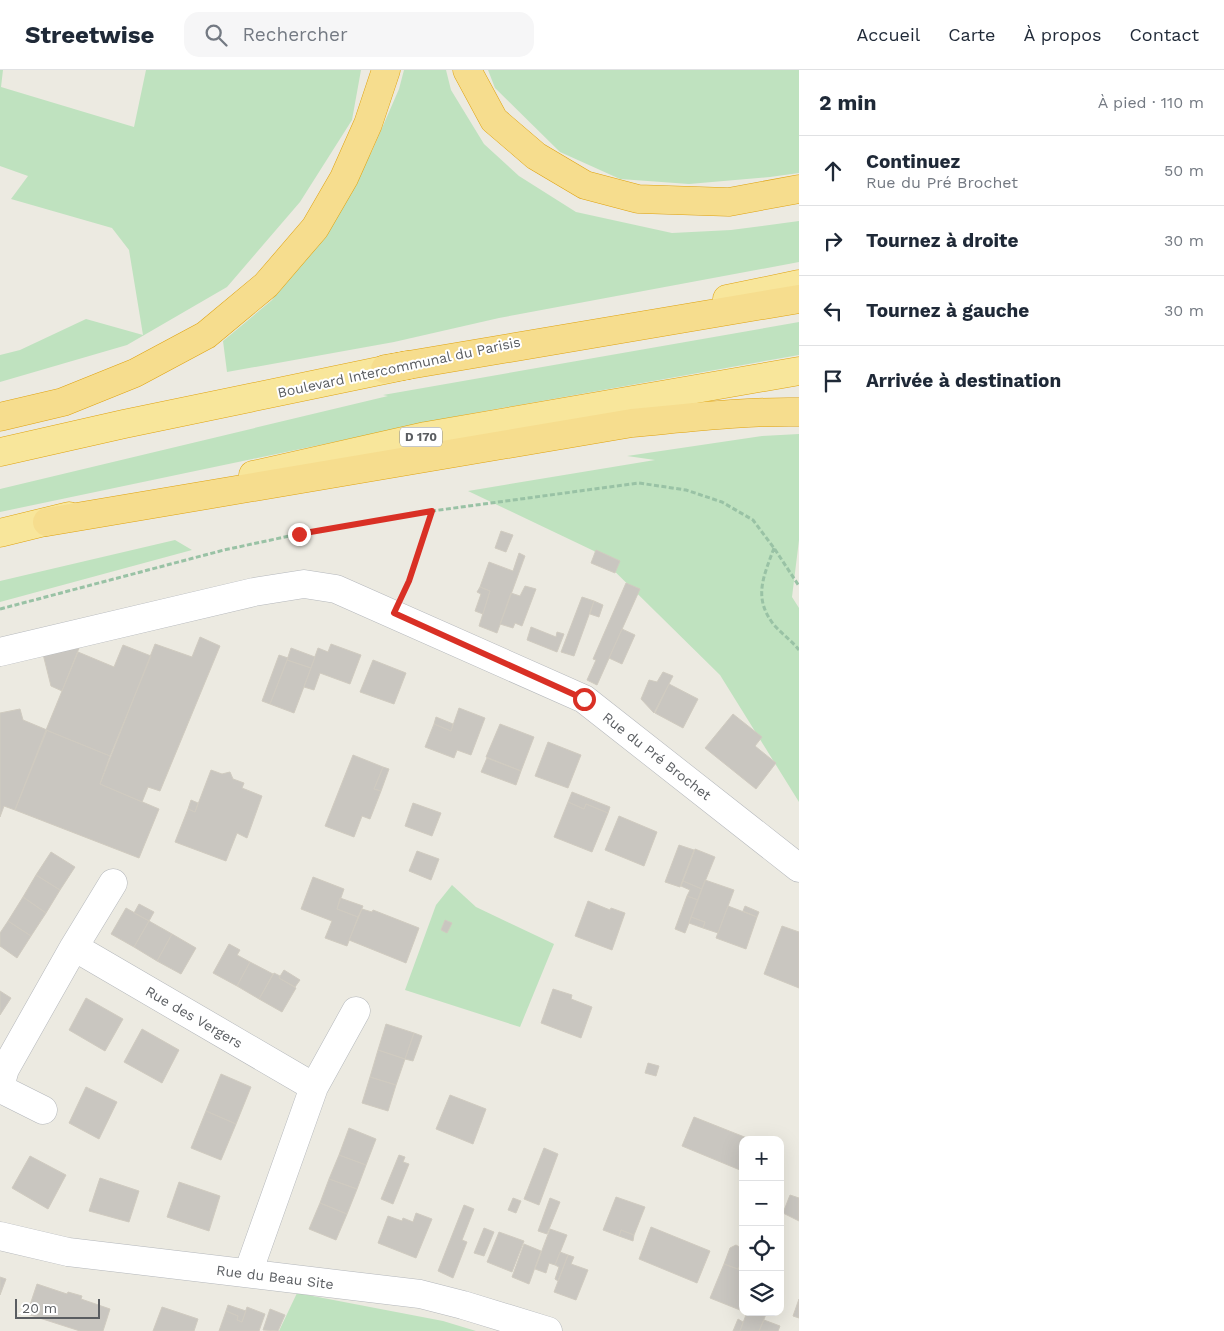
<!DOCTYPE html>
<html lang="fr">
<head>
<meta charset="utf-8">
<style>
	:root { --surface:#fff; --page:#f6f6f7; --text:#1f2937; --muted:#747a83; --line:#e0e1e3 }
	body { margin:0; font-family:"Work Sans",sans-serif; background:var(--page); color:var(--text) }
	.controls { position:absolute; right:15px; bottom:15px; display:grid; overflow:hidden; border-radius:10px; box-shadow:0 5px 20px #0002 }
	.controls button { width:45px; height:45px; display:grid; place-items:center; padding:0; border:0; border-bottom:1px solid var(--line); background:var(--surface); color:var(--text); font:25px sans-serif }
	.scale { position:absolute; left:15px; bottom:12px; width:85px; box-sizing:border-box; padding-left:5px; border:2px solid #5a5d61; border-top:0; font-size:14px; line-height:18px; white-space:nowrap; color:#5a5d61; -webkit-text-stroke:4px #fff; paint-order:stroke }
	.stop { position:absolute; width:15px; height:15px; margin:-11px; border:4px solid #d93025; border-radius:50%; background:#fff }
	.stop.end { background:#d93025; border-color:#fff; box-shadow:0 1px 5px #0008 }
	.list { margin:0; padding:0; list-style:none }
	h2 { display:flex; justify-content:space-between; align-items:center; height:65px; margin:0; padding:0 20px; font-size:21px }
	h2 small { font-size:16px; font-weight:400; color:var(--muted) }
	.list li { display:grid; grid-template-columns:32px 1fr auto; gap:15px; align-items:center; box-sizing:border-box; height:70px; padding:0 20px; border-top:1px solid var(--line) }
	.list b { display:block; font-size:19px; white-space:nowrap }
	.list p { margin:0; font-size:16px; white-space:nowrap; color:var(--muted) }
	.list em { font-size:16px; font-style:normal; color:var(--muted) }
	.icon { flex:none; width:28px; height:28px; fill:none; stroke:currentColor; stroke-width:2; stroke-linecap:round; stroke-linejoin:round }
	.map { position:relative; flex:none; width:799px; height:1261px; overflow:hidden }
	header { display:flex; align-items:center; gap:30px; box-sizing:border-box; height:70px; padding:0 25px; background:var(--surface); border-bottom:1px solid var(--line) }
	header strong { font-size:24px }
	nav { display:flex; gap:28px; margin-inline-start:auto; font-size:18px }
	.search { width:350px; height:45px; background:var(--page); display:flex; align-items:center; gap:12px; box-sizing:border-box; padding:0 18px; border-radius:15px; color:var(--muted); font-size:19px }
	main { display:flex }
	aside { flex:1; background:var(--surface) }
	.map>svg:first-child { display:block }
</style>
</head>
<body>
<header>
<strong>Streetwise</strong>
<div class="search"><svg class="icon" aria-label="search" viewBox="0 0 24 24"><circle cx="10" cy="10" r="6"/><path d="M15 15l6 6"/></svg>Rechercher</div>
<nav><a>Accueil</a><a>Carte</a><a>À propos</a><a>Contact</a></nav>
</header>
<main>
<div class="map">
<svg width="799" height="1261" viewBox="0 0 799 1261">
	<rect width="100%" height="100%" fill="#eceae1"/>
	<path fill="#bfe2bf" d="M0,0H3L1,17L134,57L146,0H361L352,50L300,132L227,217L127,275L0,312V285L20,280L86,249L143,265L129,180L112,158L11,129L28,106L0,96Z
		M404,0H446L451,20L484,74L519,106L576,142L672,163L731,160L799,151V192L499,248L394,272L227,302L223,271L272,230L343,135L372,81L399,19Z
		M488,0H799V103L770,107L689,114L620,109L560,82L495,18Z
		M799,252V285L463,345L0,442V419L388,326L383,325Z
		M799,364V470L792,527L799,538V732L720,605L594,481L468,421L655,390L627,386L762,366Z
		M175,470L192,480L0,532V511Z
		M452,815L476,837L554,874L520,957L405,920L436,835Z
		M297,1223L443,1251L476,1261H279Z"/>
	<path fill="#c9c6c0" stroke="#d0cbc0" d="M501,461L513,465L506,482L495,478Z
		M596,480L620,491L615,503L591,493Z
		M519,483L525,486L497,563L479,556L490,521L480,517L489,492L513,501Z
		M626,513L640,519L597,615L587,610L596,590L593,589Z
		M525,516L536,519L522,556L515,553L513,558L500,554L511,523L520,526Z
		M480,517L490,521L483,544L475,541L481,524L477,522Z
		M582,527L594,531L574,586L561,582Z
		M594,531L603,535L599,547L590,544Z
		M531,557L556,567L557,562L564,564L557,582L527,570Z
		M622,559L635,565L622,594L609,588Z
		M200,567L220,576L160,721L148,717L142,732L100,714L155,574L192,587Z
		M331,574L361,585L350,614L320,603L314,620L304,617L318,578L328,582Z
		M123,575L151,586L110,686L46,660L78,582L114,597Z
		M79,578L62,621L51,616L43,584Z
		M291,578L315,587L311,598L287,590Z
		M279,585L288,588L270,634L262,631Z
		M287,590L311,598L294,643L270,634Z
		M373,590L406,603L394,634L360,622Z
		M663,602L673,606L654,643L641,629L649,610L657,612Z
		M669,614L698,629L683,658L655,643Z
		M459,638L485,648L471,685L457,680L454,688L425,677L434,654L451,661Z
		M20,639L23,650L47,660L15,740L4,736L0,747V643Z
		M733,644L762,667L755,676L776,693L756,719L705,678Z
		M436,647L453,654L451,661L434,654Z
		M500,654L534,667L521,701L486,687Z
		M46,660L110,686L100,714L159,739L139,788L15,740Z
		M548,672L581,685L568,718L535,706Z
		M353,685L383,697L374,719L381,721L370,749L362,746L354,767L325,756Z
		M487,688L521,701L516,715L481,702Z
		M383,697L389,699L381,721L374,719Z
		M211,700L222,704L230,702L233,709L244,713L242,718L262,726L247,768L237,763L226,791L175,772L188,739L195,742Z
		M572,722L610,737L608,743L586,734L584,739L568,732Z
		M191,730L198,733L195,742L188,739Z
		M568,732L584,739L586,734L608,743L592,782L554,767Z
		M413,733L441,743L432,766L405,756Z
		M619,746L657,762L644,796L605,780Z
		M679,775L694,780L680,817L665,812Z
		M695,779L715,787L702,819L683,811Z
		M417,781L439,789L431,810L409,801Z
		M51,782L75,797L60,820L36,805Z
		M36,805L60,820L46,843L23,827Z
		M313,807L344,819L337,839L358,847L347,876L325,868L332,851L301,839Z
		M705,810L734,820L718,863L703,858L705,852L691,847Z
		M683,811L702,819L698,830L687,826L690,820L681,816Z
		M687,826L698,830L685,863L675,859Z
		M23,827L46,843L31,866L8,851Z
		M340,828L363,836L358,847L337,839Z
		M588,831L610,840L611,838L625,843L612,880L575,866Z
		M139,834L154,842L149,851L134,843Z
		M728,836L757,847L746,879L716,868Z
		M745,836L759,842L757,847L743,841Z
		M126,838L149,851L134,877L111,864Z
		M362,839L372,842L373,840L419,858L406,893L349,870Z
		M691,847L705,852L703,858L689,853Z
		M445,850L452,853L447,863L441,860Z
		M8,851L31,866L17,888L0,876V863Z
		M149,851L172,864L157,891L134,877Z
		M782,856L799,862V918L764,904Z
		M172,864L196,878L181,904L157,891Z
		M229,874L240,880L237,885L250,892L237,916L213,903Z
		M250,892L273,904L259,929L237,916Z
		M284,900L300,910L295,917L279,908Z
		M274,903L280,906L279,908L296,918L282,942L259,929Z
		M553,919L572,925L571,929L592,937L581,968L541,953Z
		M0,921L11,928L0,945Z
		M86,928L123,949L105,981L69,960Z
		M386,954L414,963L405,989L378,980Z
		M142,959L179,980L162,1013L124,992Z
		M414,963L422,966L413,991L405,989Z
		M378,980L405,989L396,1015L370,1007Z
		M648,993L659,996L656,1006L645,1003Z
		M221,1004L251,1017L236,1054L206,1041Z
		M370,1007L396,1015L388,1041L362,1033Z
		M86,1017L117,1032L99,1069L69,1053Z
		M450,1025L486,1039L473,1074L436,1059Z
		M206,1041L236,1054L221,1090L191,1078Z
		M694,1047L752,1070H743V1093L740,1100L682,1076Z
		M349,1058L376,1069L366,1095L339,1085Z
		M544,1078L558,1084L539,1135L524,1129Z
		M339,1085L366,1095L357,1119L329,1109Z
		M399,1085L405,1087L403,1092L409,1094L393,1134L381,1129Z
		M30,1086L66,1105L48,1139L12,1118Z
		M100,1108L139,1121L129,1152L89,1141Z
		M329,1109L357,1119L347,1144L320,1133Z
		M179,1112L220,1126L209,1161L167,1147Z
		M790,1125L799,1128V1151L783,1143Z
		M616,1127L645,1137L634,1165L621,1160L619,1166L603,1160Z
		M513,1128L521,1131L516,1143L508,1140Z
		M550,1128L560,1132L547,1164L538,1161Z
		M320,1133L347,1144L336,1170L309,1159Z
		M464,1135L474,1139L462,1170L467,1172L453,1208L438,1201Z
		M416,1143L432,1149L416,1188L378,1173L388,1146L402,1151L403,1148L413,1152Z
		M651,1157L710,1181L697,1213L639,1189Z
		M484,1158L494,1162L484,1186L474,1183Z
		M550,1159L567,1165L555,1195L549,1193L546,1203L535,1199Z
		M621,1160L634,1165L633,1171L619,1166Z
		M499,1162L524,1171L512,1202L487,1192Z
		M524,1174L541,1181L529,1214L512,1207Z
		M736,1175L743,1179V1188L738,1199L724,1194L730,1178Z
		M560,1182L568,1185L558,1211L555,1209L559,1197L555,1195Z
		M568,1185L574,1187L571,1194L588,1200L576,1230L554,1222Z
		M724,1194L743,1201V1234L740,1240L710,1228Z
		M0,1207L6,1209L0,1225Z
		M37,1214L67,1224L68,1222L82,1226L81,1229L110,1239L103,1261H80L27,1244Z
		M799,1229V1248L793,1246Z
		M228,1235L246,1241L242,1252L237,1250L238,1246L226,1241Z
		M162,1237L198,1249L194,1261H153Z
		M247,1237L265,1244L259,1261H219L226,1241L238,1246L237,1250L242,1252Z
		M270,1239L285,1245L278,1261L263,1260Z
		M747,1242H767L759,1261H740Z
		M738,1249L743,1252L740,1261H733Z
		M764,1250L780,1256L778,1261H759Z"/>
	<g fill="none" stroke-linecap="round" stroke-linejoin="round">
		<defs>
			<path id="minor" d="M0,582L254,522L304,514L336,519L584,629L799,798
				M74,877L314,1017
				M43,1040L7,1022L1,1013L5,999L74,877L113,813
				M0,1166L68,1182L420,1224L463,1235L548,1261
				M248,1203L314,1017L356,941"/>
			<path id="trunk" d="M727,229L799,214
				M0,382L124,354L408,295
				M253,405L426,366L799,301
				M0,463L69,446"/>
			<path id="motorway" d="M467,0L494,50L536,86L585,115L638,129L729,132L799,119
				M385,299L799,229
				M0,347L63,332L135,303L206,265L266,215L315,158L344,108L368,54L386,0
				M47,452L632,353C687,348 743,341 799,342"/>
		</defs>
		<use href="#minor" stroke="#b4b7bb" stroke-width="29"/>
		<use href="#trunk" stroke="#dfa20e" stroke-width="29"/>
		<use href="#motorway" stroke="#dfa20e" stroke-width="29"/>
		<path stroke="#99c2a5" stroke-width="3" stroke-dasharray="5 2.5" stroke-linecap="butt" d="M774,478C763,508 753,528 774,555C782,564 792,571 799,580
			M405,520L432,441L639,413L686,420L722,432L753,450L774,478L799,516
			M0,539L224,480L299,464L432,441"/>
		<use href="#minor" stroke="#fff" stroke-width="28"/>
		<use href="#trunk" stroke="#f8e69b" stroke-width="28"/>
		<use href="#motorway" stroke="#f6dd8e" stroke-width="28"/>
	</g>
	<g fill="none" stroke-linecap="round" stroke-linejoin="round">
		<path stroke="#d93025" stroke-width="6" d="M299,464L432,441L409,511L394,543L584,629"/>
	</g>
	<g text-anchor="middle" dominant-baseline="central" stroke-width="4" stroke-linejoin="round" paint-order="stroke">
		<rect fill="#fff" stroke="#8c8e90" stroke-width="1" x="400" y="357.5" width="42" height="19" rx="4"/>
		<g font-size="12" font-weight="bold" fill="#5a5d61">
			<text x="421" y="367">D 170</text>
		</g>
		<g font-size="14" fill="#5a5d61" stroke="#fff">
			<text transform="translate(399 297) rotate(-12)">Boulevard Intercommunal du Parisis</text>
			<text transform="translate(657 686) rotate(38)">Rue du Pré Brochet</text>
			<text transform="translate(194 947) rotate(30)">Rue des Vergers</text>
			<text transform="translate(275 1207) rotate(7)">Rue du Beau Site</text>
		</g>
	</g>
</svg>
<div class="controls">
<button>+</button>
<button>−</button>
<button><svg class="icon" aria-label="locate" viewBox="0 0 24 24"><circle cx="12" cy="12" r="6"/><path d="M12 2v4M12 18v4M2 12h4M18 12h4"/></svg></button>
<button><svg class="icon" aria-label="layers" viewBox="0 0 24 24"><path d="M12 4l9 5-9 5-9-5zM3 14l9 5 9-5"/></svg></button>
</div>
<div class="scale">20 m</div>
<div class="stop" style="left:584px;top:629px"></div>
<div class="stop end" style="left:299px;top:464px"></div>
</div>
<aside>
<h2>2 min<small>À pied · 110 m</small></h2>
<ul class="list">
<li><svg class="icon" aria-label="ahead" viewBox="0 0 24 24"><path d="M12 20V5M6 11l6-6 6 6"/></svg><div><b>Continuez</b><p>Rue du Pré Brochet</p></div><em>50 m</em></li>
<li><svg class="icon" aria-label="right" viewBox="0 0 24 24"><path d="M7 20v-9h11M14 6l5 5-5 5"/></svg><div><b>Tournez à droite</b></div><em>30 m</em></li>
<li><svg class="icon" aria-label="left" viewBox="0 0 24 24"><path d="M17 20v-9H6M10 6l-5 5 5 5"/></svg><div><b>Tournez à gauche</b></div><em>30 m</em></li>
<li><svg class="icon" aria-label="arrive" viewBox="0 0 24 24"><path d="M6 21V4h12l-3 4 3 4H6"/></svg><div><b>Arrivée à destination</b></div></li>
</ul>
</aside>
</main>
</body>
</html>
